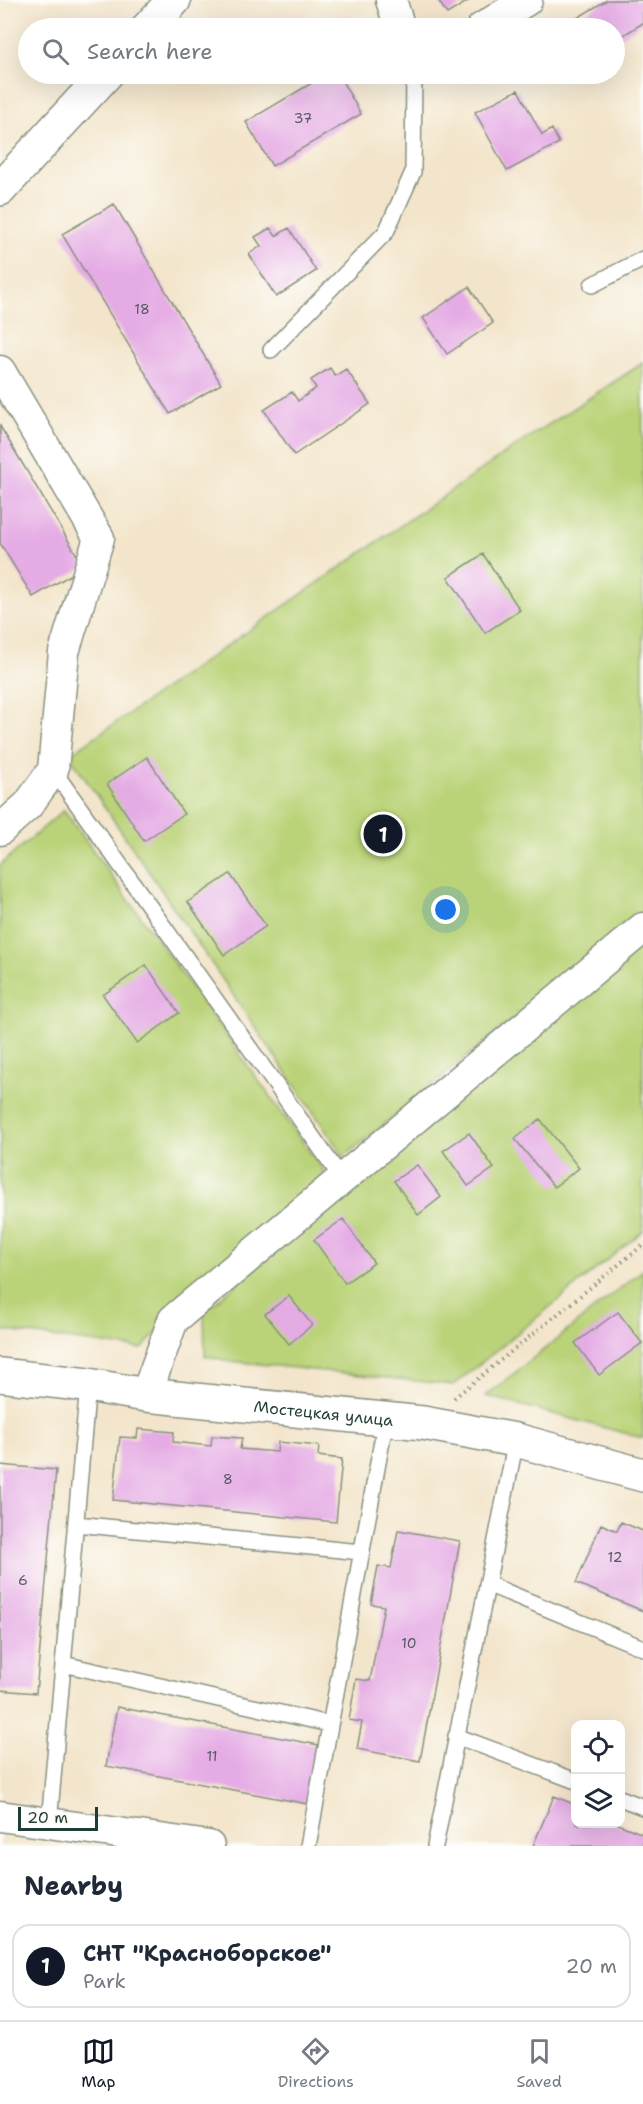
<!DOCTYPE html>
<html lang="en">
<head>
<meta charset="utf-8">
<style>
	:root { --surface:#fff; --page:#f2f2f3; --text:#1f2937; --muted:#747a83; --line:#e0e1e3; --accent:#111827 }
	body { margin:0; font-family:"Shantell Sans",sans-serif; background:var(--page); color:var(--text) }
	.controls { position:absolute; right:18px; bottom:18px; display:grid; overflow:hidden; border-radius:12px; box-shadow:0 6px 24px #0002 }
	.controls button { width:54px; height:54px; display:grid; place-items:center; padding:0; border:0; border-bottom:2px solid var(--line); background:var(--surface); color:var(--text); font:30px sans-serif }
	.scale { position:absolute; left:18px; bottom:15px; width:80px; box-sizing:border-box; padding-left:6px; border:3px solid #1f3d34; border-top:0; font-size:16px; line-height:21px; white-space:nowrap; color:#1f3d34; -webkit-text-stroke:4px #fdfcf7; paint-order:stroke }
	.you { position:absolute; left:446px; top:910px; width:21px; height:21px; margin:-15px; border:4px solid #fff; border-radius:50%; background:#1a73e8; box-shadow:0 0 0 9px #1a73e833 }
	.badge { display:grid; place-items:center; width:39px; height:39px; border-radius:50%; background:var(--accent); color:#fff; font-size:20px; font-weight:700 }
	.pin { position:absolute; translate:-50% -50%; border:3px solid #fff; box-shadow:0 2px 6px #0006 }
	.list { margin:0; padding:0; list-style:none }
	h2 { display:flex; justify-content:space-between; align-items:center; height:78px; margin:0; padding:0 24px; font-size:26px }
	h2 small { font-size:20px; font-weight:400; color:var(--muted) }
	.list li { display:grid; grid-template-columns:39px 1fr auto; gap:18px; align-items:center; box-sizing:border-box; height:84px; margin:0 12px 12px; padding:0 12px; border:2px solid var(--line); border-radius:18px }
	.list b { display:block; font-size:22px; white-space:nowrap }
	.list p { margin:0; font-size:20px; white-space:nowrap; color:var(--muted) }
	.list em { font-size:20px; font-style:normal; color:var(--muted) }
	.icon { flex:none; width:33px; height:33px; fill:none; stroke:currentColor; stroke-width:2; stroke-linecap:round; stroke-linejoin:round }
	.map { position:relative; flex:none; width:643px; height:1846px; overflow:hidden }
	.search { position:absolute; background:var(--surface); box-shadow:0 6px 24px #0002; left:18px; right:18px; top:18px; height:66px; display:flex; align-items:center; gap:15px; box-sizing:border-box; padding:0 21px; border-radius:33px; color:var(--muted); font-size:22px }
	.sheet { height:174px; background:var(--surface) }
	nav { display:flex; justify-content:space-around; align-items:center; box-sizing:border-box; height:84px; border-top:2px solid var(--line); background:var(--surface); font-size:16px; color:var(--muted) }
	nav a { display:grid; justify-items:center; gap:3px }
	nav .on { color:var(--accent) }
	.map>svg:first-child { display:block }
</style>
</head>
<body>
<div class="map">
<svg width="643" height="1846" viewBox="0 0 643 1846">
	<rect width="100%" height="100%" fill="#fdfcf7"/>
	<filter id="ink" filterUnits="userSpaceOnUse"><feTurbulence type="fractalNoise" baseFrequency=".0167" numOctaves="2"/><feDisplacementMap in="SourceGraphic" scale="12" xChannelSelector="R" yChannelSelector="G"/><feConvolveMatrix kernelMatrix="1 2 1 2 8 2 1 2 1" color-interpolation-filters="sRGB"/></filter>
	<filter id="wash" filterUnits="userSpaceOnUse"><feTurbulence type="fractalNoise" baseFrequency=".008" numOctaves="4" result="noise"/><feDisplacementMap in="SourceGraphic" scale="24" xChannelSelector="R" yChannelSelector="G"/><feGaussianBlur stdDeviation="1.35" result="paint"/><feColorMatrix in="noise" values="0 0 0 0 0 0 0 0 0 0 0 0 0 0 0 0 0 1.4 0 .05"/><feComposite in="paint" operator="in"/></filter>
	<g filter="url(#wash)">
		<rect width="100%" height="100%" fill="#f3e5cb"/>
		<path fill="#bad378" stroke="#6c8856" stroke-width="1.5" d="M643,363V913L344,1157L69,755L523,441Z
			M64,810L325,1173L197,1285L142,1349L0,1330V865Z
			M643,935V1231L454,1385L230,1361L205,1356L204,1312Z
			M643,1270V1438L486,1396Z"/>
		<g id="blocks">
			<path fill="#e5abe5" d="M438,0H470L447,14Z
				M607,0H643V23L614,41V28H583L577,18Z
				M327,74H338L361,114L272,166L246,122Z
				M518,90L542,135L552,129L559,143L507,171L475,112Z
				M114,204L221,384L170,414L62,234Z
				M270,228L276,236L289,228L316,271L276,297L249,254L261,246L255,237Z
				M469,287L493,323L447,354L423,318Z
				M330,368L335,376L346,369L370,404L294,455L264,410L292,392L298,401L316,388L311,380Z
				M0,426L84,567L33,597L0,543Z
				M483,554L520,610L485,633L448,577Z
				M147,757L184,814L144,841L107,784Z
				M230,874L266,926L224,955L188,902Z
				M146,965L179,1013L137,1043L103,995Z
				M540,1119L579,1168L554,1187L515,1139Z
				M469,1133L494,1168L468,1186L443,1151Z
				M417,1165L441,1197L418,1215L394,1181Z
				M343,1219L374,1263L345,1283L314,1240Z
				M289,1296L312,1325L289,1344L265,1314Z
				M618,1312L642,1343L599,1375L575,1343Z
				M138,1429L174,1432L173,1442L211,1446L212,1436L242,1438L240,1449L277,1452L278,1442L319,1446L318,1456L342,1459L336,1522L113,1500L120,1437L137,1438Z
				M0,1465L56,1470L36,1693L0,1690Z
				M621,1522L643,1531V1611L576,1583L601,1524L617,1531Z
				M398,1530L460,1541L420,1761L357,1749L362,1722L349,1720L356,1679L370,1681L384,1606L371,1604L378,1566L391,1568Z
				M117,1707L319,1745L308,1804L106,1766Z
				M554,1796L576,1805V1824H618L643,1834V1846H533Z"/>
		</g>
	</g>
	<g filter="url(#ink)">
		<use href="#blocks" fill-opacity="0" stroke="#899180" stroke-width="1.5"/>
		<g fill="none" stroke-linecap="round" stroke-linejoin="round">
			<defs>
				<path id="lane" d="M592,285L643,259
					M271,350L386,232L413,172L414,74
					M53,770L343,1180
					M76,1524L361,1552
					M487,1584L643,1648
					M63,1664L329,1724
					M456,1736L576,1781
					M620,1798L643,1807
					M49,1823L88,1385
					M308,1846L386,1419
					M435,1846L516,1440"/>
				<path id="street" d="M391,0L400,28
					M482,28L527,0
					M0,371L99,538L64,652L53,770L28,805L0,830
					M146,1395L173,1320L643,928
					M0,1816L209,1846"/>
				<g id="secondary">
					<path d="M148,28L174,0"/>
					<path d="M0,189L106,74"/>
					<path id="s1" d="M0,1375L88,1385L146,1395L423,1423L516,1440L643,1475"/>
				</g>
			</defs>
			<use href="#lane" stroke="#899180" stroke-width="18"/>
			<use href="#street" stroke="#899180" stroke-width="33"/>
			<use href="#secondary" stroke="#899180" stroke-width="36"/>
			<path stroke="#899180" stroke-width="4" stroke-dasharray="1.5 4.5" stroke-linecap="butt" d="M454,1398L643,1245"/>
			<use href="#lane" stroke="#fff" stroke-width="15"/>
			<use href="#street" stroke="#fff" stroke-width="30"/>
			<use href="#secondary" stroke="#fff" stroke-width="33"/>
		</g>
	</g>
	<g text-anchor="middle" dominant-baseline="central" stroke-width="4.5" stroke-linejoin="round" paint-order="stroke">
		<g font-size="14" fill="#505860">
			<text x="303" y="118">37</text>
			<text x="142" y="309">18</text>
			<text x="228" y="1479">8</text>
			<text x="615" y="1557">12</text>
			<text x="23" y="1580">6</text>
			<text x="409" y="1643">10</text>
			<text x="212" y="1756">11</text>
		</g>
		<g font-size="16" fill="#1f3d34" stroke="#fdfcf7">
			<text stroke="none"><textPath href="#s1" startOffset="326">Мостецкая улица</textPath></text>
		</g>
	</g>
</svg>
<div class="controls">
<button><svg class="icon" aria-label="locate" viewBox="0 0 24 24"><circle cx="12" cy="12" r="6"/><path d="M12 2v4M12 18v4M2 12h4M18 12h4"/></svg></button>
<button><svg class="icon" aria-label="layers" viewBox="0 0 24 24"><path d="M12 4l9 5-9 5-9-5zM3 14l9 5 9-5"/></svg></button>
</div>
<div class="scale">20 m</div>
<div class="you"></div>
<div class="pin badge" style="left:383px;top:834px">1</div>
<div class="search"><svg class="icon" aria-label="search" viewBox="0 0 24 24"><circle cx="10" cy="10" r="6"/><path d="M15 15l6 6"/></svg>Search here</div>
</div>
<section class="sheet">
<h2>Nearby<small></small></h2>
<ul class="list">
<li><span class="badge">1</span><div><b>СНТ &quot;Красноборское&quot;</b><p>Park</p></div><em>20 m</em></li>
</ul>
</section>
<nav>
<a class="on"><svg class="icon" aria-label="map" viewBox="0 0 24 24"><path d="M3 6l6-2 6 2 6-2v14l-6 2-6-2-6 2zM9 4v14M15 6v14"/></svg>Map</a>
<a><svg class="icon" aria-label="directions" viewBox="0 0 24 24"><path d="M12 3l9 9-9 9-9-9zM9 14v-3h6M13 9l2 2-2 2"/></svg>Directions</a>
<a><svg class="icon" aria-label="saved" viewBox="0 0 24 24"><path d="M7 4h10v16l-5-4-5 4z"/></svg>Saved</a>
</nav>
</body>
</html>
